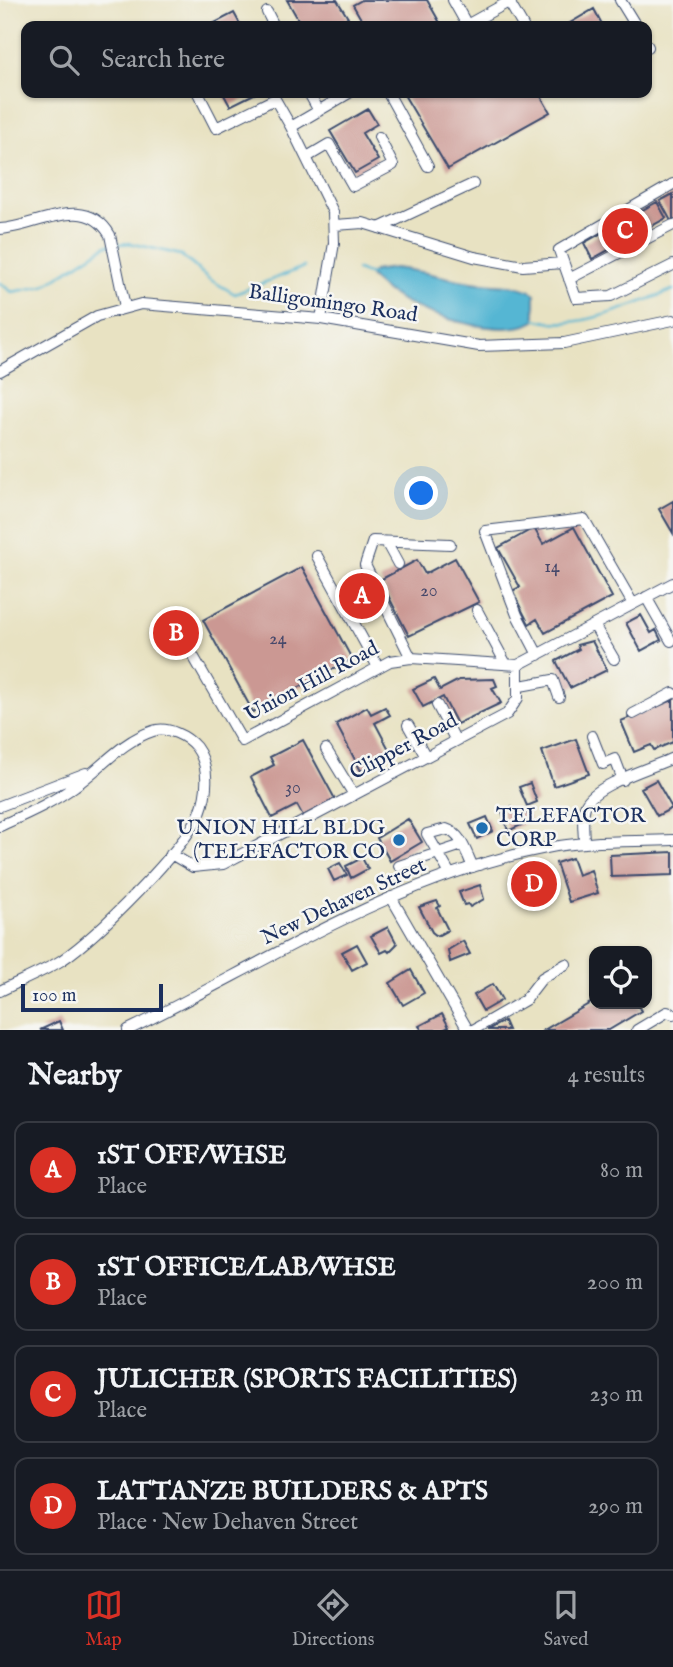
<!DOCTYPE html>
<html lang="en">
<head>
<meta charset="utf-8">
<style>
	:root { --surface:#171b24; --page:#242831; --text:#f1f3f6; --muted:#9ea1a6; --line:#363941; --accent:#d93025 }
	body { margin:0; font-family:"IM FELL English",serif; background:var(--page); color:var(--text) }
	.controls { position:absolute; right:21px; bottom:21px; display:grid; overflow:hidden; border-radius:14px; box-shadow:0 2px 5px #0004 }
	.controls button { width:63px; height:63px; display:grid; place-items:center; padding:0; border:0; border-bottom:2px solid var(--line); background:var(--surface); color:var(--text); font:35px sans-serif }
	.scale { position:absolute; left:21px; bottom:18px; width:142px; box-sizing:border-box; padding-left:7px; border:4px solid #1b2f5e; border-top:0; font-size:19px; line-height:24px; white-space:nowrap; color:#1b2f5e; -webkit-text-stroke:5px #f6f6f2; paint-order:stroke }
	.you { position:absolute; left:422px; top:494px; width:24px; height:24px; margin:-18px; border:5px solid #fff; border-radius:50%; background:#1a73e8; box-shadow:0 0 0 10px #1a73e833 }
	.badge { display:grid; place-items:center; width:46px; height:46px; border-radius:50%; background:var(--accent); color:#fff; font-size:23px; font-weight:700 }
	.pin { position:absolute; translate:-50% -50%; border:4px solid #fff; box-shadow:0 2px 7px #0006 }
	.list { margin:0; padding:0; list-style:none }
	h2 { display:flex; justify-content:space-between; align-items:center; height:91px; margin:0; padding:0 28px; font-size:30px }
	h2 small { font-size:23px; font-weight:400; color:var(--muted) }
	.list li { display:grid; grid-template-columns:46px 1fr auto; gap:21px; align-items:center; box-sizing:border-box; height:98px; margin:0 14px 14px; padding:0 14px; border:2px solid var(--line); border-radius:14px }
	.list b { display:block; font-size:26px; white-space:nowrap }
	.list p { margin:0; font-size:23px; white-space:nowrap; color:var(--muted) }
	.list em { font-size:23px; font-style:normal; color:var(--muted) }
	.icon { flex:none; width:38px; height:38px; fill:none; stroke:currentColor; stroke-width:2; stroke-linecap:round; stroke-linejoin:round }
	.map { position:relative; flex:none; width:673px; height:1030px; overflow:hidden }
	.search { position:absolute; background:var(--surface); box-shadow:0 2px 5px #0004; left:21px; right:21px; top:21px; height:77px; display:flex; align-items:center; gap:18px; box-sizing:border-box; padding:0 24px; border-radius:14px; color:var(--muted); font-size:26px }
	.sheet { height:539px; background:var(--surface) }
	nav { display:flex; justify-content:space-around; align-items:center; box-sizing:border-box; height:98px; border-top:2px solid var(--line); background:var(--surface); font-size:19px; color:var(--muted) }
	nav a { display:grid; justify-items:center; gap:4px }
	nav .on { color:var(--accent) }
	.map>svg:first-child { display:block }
</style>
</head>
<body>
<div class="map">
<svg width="673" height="1030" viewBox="0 0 673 1030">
	<rect width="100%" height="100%" fill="#f6f6f2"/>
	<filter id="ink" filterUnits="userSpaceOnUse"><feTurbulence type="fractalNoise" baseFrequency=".0143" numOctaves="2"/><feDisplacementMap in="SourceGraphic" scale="14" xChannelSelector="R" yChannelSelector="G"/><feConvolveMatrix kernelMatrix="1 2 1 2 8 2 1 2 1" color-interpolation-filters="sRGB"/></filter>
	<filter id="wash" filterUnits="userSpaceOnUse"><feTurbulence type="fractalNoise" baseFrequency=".00686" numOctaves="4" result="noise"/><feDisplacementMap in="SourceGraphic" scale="28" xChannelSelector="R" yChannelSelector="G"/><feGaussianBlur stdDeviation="1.57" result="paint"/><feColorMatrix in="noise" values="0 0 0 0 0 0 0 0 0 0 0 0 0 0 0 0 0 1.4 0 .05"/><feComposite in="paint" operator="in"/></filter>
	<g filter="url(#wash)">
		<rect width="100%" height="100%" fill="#e8e2c2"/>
		<path fill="#54b6d3" stroke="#387298" stroke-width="2" d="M394,268C419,270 440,277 465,281C486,286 518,281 535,294V321C500,343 393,308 370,276L374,271Z"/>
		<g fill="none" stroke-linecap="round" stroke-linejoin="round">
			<path stroke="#54b6d3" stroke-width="2.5" d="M357,270L374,276
				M0,283L12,292L44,286L107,245L130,243L181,255L209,279L235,294L304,267
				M533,318C572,334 635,304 673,290"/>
		</g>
		<g id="blocks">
			<path fill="#cb9893" d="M287,0H337L353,26H302Z
				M362,0H427L440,23L435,26H365L353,5Z
				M594,9L603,26H565Z
				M234,13L241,26H209Z
				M223,93H256L230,106Z
				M403,93H539L550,112L448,169Z
				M368,109L377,124L362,133L378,160L355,173L330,131Z
				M673,194V220L671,221L660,201Z
				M657,202L666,218L592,259L584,243Z
				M673,501V533L659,509Z
				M574,527L612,597L545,633L537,619L529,624L512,591L520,587L498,548L534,528L543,544Z
				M455,558L479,602L409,636L380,580L417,560L425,574Z
				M302,567L352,659L253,712L203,620Z
				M371,587L374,593L354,604L351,598Z
				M641,615L651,633L656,630L661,640L641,651L626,623Z
				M185,620L190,630L168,641L166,638L170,636L166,629Z
				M592,641L607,670L570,688L556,661L579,649L577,645Z
				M434,679L440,690L459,680L494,679L497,686L492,688L501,703L457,724L443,697L423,707L413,689Z
				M673,700V742L654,750L651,745L634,752L621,721Z
				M367,707L371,714L385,707L390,715L375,723L392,755L361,771L336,724Z
				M576,739L589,774L554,786L542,751Z
				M303,740L335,799L303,816L297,805L272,818L251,777L274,765L270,757Z
				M656,780L672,808L657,816L641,788Z
				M530,783L537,802L527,806L519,787Z
				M511,807L513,813L526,809L530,821L508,831L502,811Z
				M487,817L493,831L477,839L470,824Z
				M408,819L422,842L390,861L377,838Z
				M673,852V875L611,877L610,855Z
				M362,858L368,869L351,878L346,866Z
				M572,858L578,875L591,870L598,893L569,902L556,863Z
				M340,863L347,875L334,881L328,869Z
				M539,872L546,895L533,904L523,879Z
				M480,885L484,899L470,907L468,904L464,905L459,892Z
				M437,901L440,906L437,908L448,930L437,936L432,932L419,907Z
				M388,927L397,944L389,952L387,950L381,953L371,936Z
				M463,941L470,954L450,962L448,950Z
				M357,944L367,962L352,970L342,952Z
				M411,970L424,993L403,1005L390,983Z
				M493,984L502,1000L483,1011L474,995Z
				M594,1001V1004H637L641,1011L609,1030H544Z
				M442,1014L449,1027L443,1030H422L419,1026Z
				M59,1021L63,1030H40Z
				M504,1021L508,1030H487Z"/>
		</g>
	</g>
	<g filter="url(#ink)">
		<use href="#blocks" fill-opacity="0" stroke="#3a4a6d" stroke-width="2"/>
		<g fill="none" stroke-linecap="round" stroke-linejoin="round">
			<defs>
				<path id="minor" d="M453,0L467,25
					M620,0L636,26
					M509,2L523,26
					M267,12L274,26
					M465,26L512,0
					M647,45L648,47
					M198,93L216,128L275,99L291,127
					M309,93L319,111
					M388,93L428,166
					M307,157L329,144L353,186L393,165L379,137
					M673,184L559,250L576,298L611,296L673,265
					M335,225L363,223L474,257L523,266L563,263
					M379,228L473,184
					M0,229C37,227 85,192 110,235L125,307
					M569,279L673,225
					M321,319L334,243L333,212L291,127L349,93
					M0,371L97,316L141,304L321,319L479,346L564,343L673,320
					M386,542L398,564
					M317,556L378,667
					M646,597L671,641
					M477,610L506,664
					M594,625L614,659
					M184,640L242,741L390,661L411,658L518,665L673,583
					M538,655L517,615L485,531L584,519L633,604
					M411,658L365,565L373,541L450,544
					M520,686L553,680L559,697
					M437,705L456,741
					M633,714L673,693
					M408,725L426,757
					M592,736L603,764L615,759L623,780
					M326,749L354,795
					M0,806L86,773
					M0,826C26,814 52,803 75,786C101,768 122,741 153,731C167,726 187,736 196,747C210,766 208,792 200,813C183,851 97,936 62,960C43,972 20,981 0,991
					M584,843C584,832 581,814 586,804C596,784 651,768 673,758
					M462,845L438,853L427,834L446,829C462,834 466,853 473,867
					M171,854L193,867L223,864L507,714L518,698V665
					M399,866L438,853L450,874
					M391,897L468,1030
					M128,1030C264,964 395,877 546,848C587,840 631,842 673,840
					M473,1030L525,1000L542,978L566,964
					M637,1030L667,1012L673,1014"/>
			</defs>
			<use href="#minor" stroke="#3a4a6d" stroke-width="12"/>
			<use href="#minor" stroke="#fff" stroke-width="10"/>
		</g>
	</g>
	<g fill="#1f6fb2" stroke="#f6f6f2" stroke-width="2.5">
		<circle cx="482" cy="828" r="7"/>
		<circle cx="399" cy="840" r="7"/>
	</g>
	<g text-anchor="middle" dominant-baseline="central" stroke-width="5" stroke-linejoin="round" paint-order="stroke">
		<g font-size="18" fill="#47496b">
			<text x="552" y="567">14</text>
			<text x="429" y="591">20</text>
			<text x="278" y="639">24</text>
			<text x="293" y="788">30</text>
		</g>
		<g font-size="21" fill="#1b2f5e" stroke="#f6f6f2">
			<text transform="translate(333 304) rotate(8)">Balligomingo Road</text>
			<text transform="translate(312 682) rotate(-28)">Union Hill Road</text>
			<text transform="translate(404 747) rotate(-28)">Clipper Road</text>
			<text transform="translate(344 902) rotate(-25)">New Dehaven Street</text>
		</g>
		<g font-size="21" fill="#1b2f5e" stroke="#f6f6f2" text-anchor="start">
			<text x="496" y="816">TELEFACTOR<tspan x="496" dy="24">CORP</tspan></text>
			<text x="385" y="828" text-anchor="end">UNION HILL BLDG<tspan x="385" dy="24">(TELEFACTOR CO</tspan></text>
		</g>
	</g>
</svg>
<div class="controls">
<button><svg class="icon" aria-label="locate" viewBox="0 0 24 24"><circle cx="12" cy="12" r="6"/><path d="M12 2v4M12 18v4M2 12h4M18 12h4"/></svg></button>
</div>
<div class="scale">100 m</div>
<div class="you"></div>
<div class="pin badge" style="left:362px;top:596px">A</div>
<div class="pin badge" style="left:176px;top:633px">B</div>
<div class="pin badge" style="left:625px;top:231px">C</div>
<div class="pin badge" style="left:534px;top:884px">D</div>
<div class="search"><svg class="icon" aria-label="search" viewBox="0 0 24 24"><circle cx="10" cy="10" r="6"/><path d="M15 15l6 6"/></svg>Search here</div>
</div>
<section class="sheet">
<h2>Nearby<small>4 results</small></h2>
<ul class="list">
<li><span class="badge">A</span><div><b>1ST OFF/WHSE</b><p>Place</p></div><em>80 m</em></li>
<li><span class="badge">B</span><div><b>1ST OFFICE/LAB/WHSE</b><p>Place</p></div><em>200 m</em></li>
<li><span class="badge">C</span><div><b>JULICHER (SPORTS FACILITIES)</b><p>Place</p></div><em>230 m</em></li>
<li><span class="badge">D</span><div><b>LATTANZE BUILDERS &amp; APTS</b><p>Place · New Dehaven Street</p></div><em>290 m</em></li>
</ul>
</section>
<nav>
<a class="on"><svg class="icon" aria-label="map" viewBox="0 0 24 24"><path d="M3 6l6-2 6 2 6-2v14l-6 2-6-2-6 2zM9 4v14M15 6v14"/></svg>Map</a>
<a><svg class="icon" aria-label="directions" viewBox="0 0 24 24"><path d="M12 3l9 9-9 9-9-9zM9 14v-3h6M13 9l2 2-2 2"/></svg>Directions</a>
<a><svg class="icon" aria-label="saved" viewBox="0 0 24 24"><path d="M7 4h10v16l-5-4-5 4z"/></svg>Saved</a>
</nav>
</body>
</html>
